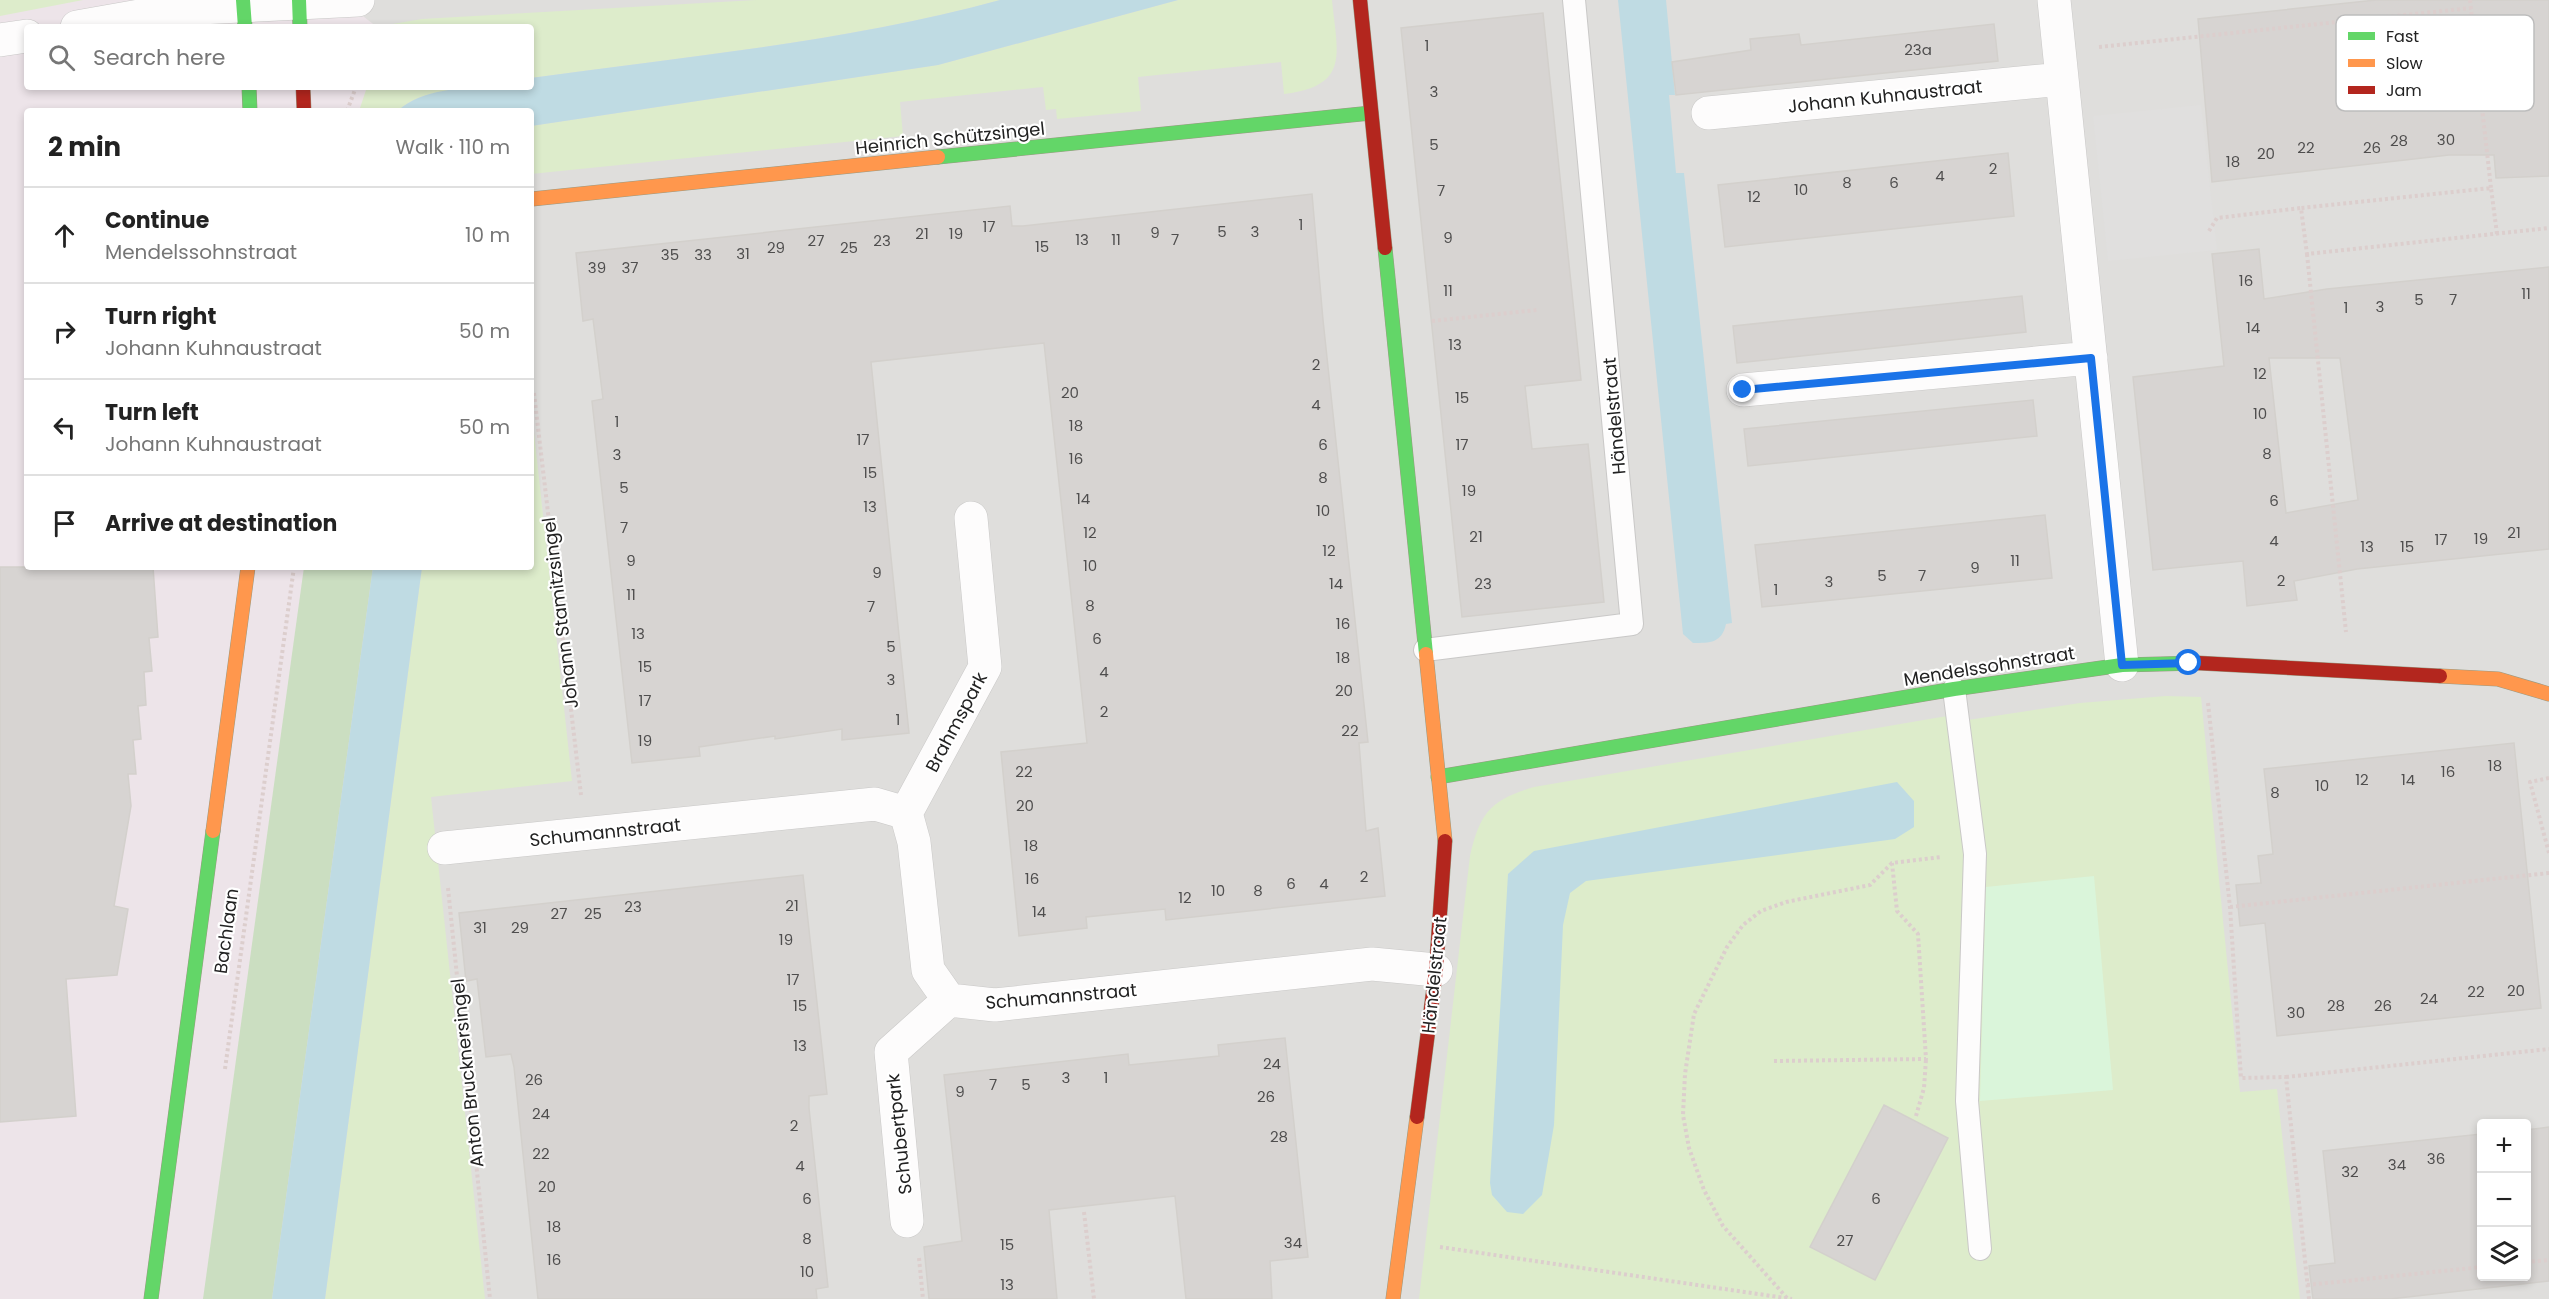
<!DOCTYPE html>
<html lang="en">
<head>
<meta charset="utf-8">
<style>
	:root { --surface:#fff; --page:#f6f6f6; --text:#222; --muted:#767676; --line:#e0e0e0 }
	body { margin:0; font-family:Poppins,sans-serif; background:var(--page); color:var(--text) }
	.controls { position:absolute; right:18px; bottom:18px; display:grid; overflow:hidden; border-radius:6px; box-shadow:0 3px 9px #0003 }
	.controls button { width:54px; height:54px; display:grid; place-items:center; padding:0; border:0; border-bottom:2px solid var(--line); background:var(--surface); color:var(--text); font:30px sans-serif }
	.stop { position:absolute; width:18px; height:18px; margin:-14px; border:4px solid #1a73e8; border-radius:50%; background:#fff }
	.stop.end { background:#1a73e8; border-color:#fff; box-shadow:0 2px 6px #0008 }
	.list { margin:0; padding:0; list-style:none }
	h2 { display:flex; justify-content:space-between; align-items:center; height:78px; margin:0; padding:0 24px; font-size:26px }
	h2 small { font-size:20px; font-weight:400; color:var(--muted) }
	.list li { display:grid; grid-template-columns:39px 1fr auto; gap:18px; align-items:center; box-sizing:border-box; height:96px; padding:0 24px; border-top:2px solid var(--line) }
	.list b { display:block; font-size:22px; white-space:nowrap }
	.list p { margin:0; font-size:20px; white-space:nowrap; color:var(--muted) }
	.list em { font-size:20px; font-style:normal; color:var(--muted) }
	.icon { flex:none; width:33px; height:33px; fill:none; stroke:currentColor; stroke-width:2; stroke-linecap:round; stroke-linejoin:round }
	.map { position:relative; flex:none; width:2549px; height:1299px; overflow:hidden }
	.search { position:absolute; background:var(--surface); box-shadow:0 3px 9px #0003; left:24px; top:24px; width:510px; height:66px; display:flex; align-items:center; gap:15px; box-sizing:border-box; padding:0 21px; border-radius:6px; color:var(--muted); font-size:22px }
	.panel { position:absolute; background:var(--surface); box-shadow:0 3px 9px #0003; left:24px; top:108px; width:510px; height:462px; border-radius:6px }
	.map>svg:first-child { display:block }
</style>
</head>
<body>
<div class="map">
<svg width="2549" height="1299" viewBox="0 0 2549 1299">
	<rect width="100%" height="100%" fill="#f0eeeb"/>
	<path fill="#dfdedc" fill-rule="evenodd" d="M0,0H2549V1299H95L167,567H531V111H27ZM27,27H531V87H27ZM2482,1124H2526V1276H2482Z"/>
	<path fill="#ede4e9" d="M0,0H342L377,27H27V87H403L399,111H27V567H335L242,1299H0Z"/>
	<path fill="#ddeccb" d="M0,0H83L0,16Z
		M756,0H1000C847,42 687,56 531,78V27H375L422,19Z
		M1178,0H1332C1337,53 1351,86 1284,94L1281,62L1138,77L1141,111L1057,119L1056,109L1046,110L1043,87L900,102L903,136L531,174V126L938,65Z
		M367,87H476C449,91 418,91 398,111H359Z
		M531,405L572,781L431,797L485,1299H325L422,567H531Z
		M2166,696L2201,697L2240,1092L2277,1089L2300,1299H1419L1470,856C1480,812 1491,800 1534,787L1947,716L1968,720L2080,703Z"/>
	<path fill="#cbdec1" d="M304,567H373L272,1299H203Z"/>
	<path fill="#daf5da" d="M2094,876L2113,1090L1980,1101L1986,887Z"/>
	<path fill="#e0dfde" d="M2201,105L2217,250L2108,261L2093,116Z"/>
	<path fill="#bfdbe3" d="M1000,0H1178L938,65L531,126V111H398C426,83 493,87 531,87V78C687,56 847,42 1000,0Z
		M1618,0H1666L1675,95H1669L1676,173H1684L1732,623L1726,624C1722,643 1710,643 1693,643L1683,634Z
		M373,567H422L325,1299H272Z
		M1897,782L1914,801V827L1895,839L1586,881L1570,893L1563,925L1554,1125L1542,1195L1523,1214L1507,1212L1492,1195L1490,1183L1508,874L1534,851Z"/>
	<path fill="#d7d4d2" stroke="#d3d0cc" stroke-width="1.5" fill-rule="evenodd" d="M2376,0H2549V176L2496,178L2494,155H2449L2212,182L2198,19Z
		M1543,13L1581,380L1525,386L1532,449L1588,444L1604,602L1462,617L1401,28Z
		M1994,24L1998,61L1676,95L1672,62L1751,50L1750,39L1799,34L1801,45Z
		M2008,153L2014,216L1725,247L1718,185Z
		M1312,194L1323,320L1368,742L1359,743L1366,831L1378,828L1385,896L1166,920L1165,909L1086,917L1087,928L1019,936L1001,752L1087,743L1044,343L871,362L909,733L842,740V729L775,739V736L699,747L700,756L632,763L592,401L603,399L593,319L583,321L576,253L1010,206L1012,226H1023Z
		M2259,249L2264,299L2327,289L2549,267V549L2357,569L2294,581L2297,600L2247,606L2243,561L2153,570L2133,377L2224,366L2212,254ZM2269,358H2340L2358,500L2286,513Z
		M2022,296L2026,332L1737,363L1733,326Z
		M2033,400L2037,436L1748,466L1744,429Z
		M2045,515L2052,578L1762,607L1755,545Z
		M0,567H153L158,637L149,638L152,671L144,672L146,705L138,706L141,739L133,740L136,774H128L131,806L114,906L128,909L117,975L66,979L76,1116L0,1122Z
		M2514,743L2541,1008L2277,1036L2265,923L2240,926L2236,885L2261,883L2258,856L2273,854L2264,769Z
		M803,875L827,1094L809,1096V1108L828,1287L816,1289L817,1299H538L514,1067L511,1054L486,1057L477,979L466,981L459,913Z
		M1285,1038L1308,1257L1270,1261L1272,1299H1186L1175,1196L1049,1210L1057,1299H929L924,1247L962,1241L944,1075L1128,1054L1129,1065L1219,1056L1218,1045Z
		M1884,1105L1948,1138L1875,1280L1810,1247Z
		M2549,1127V1281L2390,1299H2313L2309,1266L2335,1263L2323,1151L2481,1134V1276H2526V1130Z"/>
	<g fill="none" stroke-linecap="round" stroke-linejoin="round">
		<defs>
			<path id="lane" d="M1425,650L1632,624L1574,0
				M1954,689L1975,854L1967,1101L1980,1249"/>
			<path id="street" d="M2054,0L2122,665
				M77,27L179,9L358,0
				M0,40L27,36
				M1708,113L2062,79
				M1743,390L2091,358
				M906,813L914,842L928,970L949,1000L995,1005L1372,964L1436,970
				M906,813L985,667L971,518
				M444,848L875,804L906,813
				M907,1221L891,1052L949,1000"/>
			<path id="fast" d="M243,0L245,27
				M299,0L300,27
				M249,87L250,111
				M938,157L1371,113
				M1385,248L1426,654
				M1438,777L1954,689L2122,665L2198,663
				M151,1299L213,831"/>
			<path id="slow" d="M532,199L938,157
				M1426,654L1445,841
				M2440,676L2498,679L2549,694
				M213,831L248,567
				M1393,1299L1417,1117"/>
			<path id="jam" d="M1360,0L1385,248
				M303,87L304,111
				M2198,663L2440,676
				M1417,1117L1436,970L1445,841"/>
		</defs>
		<use href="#lane" stroke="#c9c8c7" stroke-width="24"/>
		<use href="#street" stroke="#c9c8c7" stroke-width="34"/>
		<use href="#fast" stroke="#999a82" stroke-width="15"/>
		<use href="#slow" stroke="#999a82" stroke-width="15"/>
		<use href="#jam" stroke="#999a82" stroke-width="15"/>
		<path stroke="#dccecd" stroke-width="4" stroke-dasharray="3 3" stroke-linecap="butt" d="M2470,0L2491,188
			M2099,47L2471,8
			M347,111L356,87
			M2209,231L2217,218L2301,208
			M2497,234L2491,188L2301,208L2307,254L2549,228
			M2307,254L2346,632
			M1432,321L1537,310
			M534,393L581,795
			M2208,703L2230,907L2241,1078L2286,1077L2309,1299
			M2549,778L2530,782L2549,853
			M448,888L490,1299
			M2230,907L2549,873
			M1774,1061L1926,1059L1918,934L1897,911L1892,863
			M225,1069L294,567
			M2286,1077L2549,1049
			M1916,1116L1924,1088L1926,1059
			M1084,1212L1094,1299
			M1440,1247L1792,1299
			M919,1258L923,1299
			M2526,1262L2549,1260
			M2307,1285L2482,1267
			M1787,1298L1723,1226L1704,1190L1689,1148L1683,1115L1685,1074L1694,1014L1727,947L1743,925L1761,911L1786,902L1870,885L1892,863L1941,857"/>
		<use href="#lane" stroke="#fdfcfc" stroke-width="22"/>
		<use href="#street" stroke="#fdfcfc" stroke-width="33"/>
		<use href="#fast" stroke="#63d668" stroke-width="14"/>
		<use href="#slow" stroke="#ff974d" stroke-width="14"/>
		<use href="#jam" stroke="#b3261e" stroke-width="14"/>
	</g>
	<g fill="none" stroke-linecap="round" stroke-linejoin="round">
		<path stroke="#1a73e8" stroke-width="8" d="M1743,390L2091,358L2122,665L2189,663"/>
	</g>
	<g text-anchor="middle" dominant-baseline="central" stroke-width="4.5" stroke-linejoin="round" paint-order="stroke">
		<g font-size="15" fill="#4f4e4e">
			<text x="1427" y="45">1</text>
			<text x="1918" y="49">23a</text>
			<text x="1434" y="91">3</text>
			<text x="2446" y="139">30</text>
			<text x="2399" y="140">28</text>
			<text x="1434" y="144">5</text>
			<text x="2306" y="147">22</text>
			<text x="2372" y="147">26</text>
			<text x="2266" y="153">20</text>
			<text x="2233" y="161">18</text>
			<text x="1993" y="168">2</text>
			<text x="1940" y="175">4</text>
			<text x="1847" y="182">8</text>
			<text x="1894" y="182">6</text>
			<text x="1801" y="189">10</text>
			<text x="1441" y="190">7</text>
			<text x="1754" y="196">12</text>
			<text x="1301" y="224">1</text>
			<text x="989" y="226">17</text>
			<text x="1222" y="231">5</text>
			<text x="1255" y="231">3</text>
			<text x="1155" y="232">9</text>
			<text x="922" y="233">21</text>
			<text x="956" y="233">19</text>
			<text x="1448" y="237">9</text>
			<text x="1082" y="239">13</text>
			<text x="1116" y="239">11</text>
			<text x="1175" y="239">7</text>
			<text x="816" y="240">27</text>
			<text x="882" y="240">23</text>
			<text x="1042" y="246">15</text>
			<text x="776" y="247">29</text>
			<text x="849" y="247">25</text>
			<text x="743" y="253">31</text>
			<text x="670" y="254">35</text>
			<text x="703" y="254">33</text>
			<text x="597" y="267">39</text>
			<text x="630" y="267">37</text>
			<text x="2246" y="280">16</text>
			<text x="1448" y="290">11</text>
			<text x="2526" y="293">11</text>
			<text x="2419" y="299">5</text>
			<text x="2453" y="299">7</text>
			<text x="2380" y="306">3</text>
			<text x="2346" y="307">1</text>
			<text x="2253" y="327">14</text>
			<text x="1455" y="344">13</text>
			<text x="1316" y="364">2</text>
			<text x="2260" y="373">12</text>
			<text x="1070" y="392">20</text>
			<text x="1462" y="397">15</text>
			<text x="1316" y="404">4</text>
			<text x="2260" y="413">10</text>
			<text x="617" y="421">1</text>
			<text x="1076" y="425">18</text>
			<text x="863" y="439">17</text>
			<text x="1323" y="444">6</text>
			<text x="1462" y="444">17</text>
			<text x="2267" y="453">8</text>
			<text x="617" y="454">3</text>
			<text x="1076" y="458">16</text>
			<text x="870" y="472">15</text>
			<text x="1323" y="477">8</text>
			<text x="624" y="487">5</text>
			<text x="1469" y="490">19</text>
			<text x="1083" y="498">14</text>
			<text x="2274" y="500">6</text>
			<text x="870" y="506">13</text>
			<text x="1323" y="510">10</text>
			<text x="624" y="527">7</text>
			<text x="1090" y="532">12</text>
			<text x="2514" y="532">21</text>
			<text x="1476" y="536">21</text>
			<text x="2481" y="538">19</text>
			<text x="2441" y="539">17</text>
			<text x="2274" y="540">4</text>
			<text x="2367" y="546">13</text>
			<text x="2407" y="546">15</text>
			<text x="1329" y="550">12</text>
			<text x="631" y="560">9</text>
			<text x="2015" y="560">11</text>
			<text x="1090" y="565">10</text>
			<text x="1975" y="567">9</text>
			<text x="877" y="572">9</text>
			<text x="1882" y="575">5</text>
			<text x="1922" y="575">7</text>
			<text x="2281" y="580">2</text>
			<text x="1829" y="581">3</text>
			<text x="1336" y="583">14</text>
			<text x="1483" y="583">23</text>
			<text x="1776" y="589">1</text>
			<text x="631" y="594">11</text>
			<text x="1090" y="605">8</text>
			<text x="871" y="606">7</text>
			<text x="1343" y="623">16</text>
			<text x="638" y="633">13</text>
			<text x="1097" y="638">6</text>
			<text x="891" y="646">5</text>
			<text x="1343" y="657">18</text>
			<text x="645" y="666">15</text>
			<text x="1104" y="671">4</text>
			<text x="891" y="679">3</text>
			<text x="1344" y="690">20</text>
			<text x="645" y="700">17</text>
			<text x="1104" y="711">2</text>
			<text x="898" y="719">1</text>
			<text x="1350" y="730">22</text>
			<text x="645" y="740">19</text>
			<text x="2495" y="765">18</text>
			<text x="1024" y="771">22</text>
			<text x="2448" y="771">16</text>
			<text x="2362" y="779">12</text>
			<text x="2408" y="779">14</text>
			<text x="2322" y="785">10</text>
			<text x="2275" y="792">8</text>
			<text x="1025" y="805">20</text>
			<text x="1031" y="845">18</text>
			<text x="1364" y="876">2</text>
			<text x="1032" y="878">16</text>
			<text x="1291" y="883">6</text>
			<text x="1324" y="883">4</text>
			<text x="1218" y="890">10</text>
			<text x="1258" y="890">8</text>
			<text x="1185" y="897">12</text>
			<text x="792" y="905">21</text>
			<text x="633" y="906">23</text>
			<text x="1039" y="911">14</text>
			<text x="559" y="913">27</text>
			<text x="593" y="913">25</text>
			<text x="480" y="927">31</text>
			<text x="520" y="927">29</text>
			<text x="786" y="939">19</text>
			<text x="793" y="979">17</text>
			<text x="2516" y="990">20</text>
			<text x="2476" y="991">22</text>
			<text x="2429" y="998">24</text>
			<text x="800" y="1005">15</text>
			<text x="2336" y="1005">28</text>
			<text x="2383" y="1005">26</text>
			<text x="2296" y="1012">30</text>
			<text x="800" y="1045">13</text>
			<text x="1272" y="1063">24</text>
			<text x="1066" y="1077">3</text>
			<text x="1106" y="1077">1</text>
			<text x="534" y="1079">26</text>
			<text x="993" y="1084">7</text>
			<text x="1026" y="1084">5</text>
			<text x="960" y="1091">9</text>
			<text x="1266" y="1096">26</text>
			<text x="541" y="1113">24</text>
			<text x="794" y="1125">2</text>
			<text x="1279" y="1136">28</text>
			<text x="541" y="1153">22</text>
			<text x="2436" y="1158">36</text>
			<text x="2397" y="1164">34</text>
			<text x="800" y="1165">4</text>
			<text x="2350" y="1171">32</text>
			<text x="547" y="1186">20</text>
			<text x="807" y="1198">6</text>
			<text x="1876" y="1198">6</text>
			<text x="554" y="1226">18</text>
			<text x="807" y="1238">8</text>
			<text x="1845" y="1240">27</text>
			<text x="1293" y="1242">34</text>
			<text x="1007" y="1244">15</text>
			<text x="554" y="1259">16</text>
			<text x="807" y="1271">10</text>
			<text x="1007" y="1284">13</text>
		</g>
		<g font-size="18" fill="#222" stroke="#fff">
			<text transform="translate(1885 96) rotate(-6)">Johann Kuhnaustraat</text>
			<text transform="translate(950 138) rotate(-6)">Heinrich Schützsingel</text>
			<text transform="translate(1614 416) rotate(-95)">Händelstraat</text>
			<text transform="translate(560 613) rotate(-97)">Johann Stamitzsingel</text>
			<text transform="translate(1989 666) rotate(-9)">Mendelssohnstraat</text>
			<text transform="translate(956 722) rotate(-62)">Brahmspark</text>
			<text transform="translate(605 832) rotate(-6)">Schumannstraat</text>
			<text transform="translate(226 931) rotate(-82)">Bachlaan</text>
			<text transform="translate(1434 975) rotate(-84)">Händelstraat</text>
			<text transform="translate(1061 996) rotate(-5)">Schumannstraat</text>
			<text transform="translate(467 1073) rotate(-96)">Anton Brucknersingel</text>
			<text transform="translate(899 1134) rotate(-96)">Schubertpark</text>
		</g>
	</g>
	<rect x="2336" y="15" width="198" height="96" rx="9" fill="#fff" stroke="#bdbdbd" stroke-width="1.5"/>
	<rect x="2348" y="32" width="27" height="8" fill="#63d668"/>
	<rect x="2348" y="59" width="27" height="8" fill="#ff974d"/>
	<rect x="2348" y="86" width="27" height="8" fill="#b3261e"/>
	<g font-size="16" fill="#222">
		<text x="2386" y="42">Fast</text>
		<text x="2386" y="69">Slow</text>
		<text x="2386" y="96">Jam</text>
	</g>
</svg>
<div class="controls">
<button>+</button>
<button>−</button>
<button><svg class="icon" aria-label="layers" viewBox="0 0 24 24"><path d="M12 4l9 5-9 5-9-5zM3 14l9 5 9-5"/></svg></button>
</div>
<div class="stop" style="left:2189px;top:663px"></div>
<div class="stop end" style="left:1743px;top:390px"></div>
<div class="search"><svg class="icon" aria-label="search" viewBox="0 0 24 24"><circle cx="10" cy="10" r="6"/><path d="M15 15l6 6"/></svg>Search here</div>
<section class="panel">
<h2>2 min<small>Walk · 110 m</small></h2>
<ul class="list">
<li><svg class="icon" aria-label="ahead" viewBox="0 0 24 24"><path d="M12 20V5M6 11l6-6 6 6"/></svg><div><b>Continue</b><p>Mendelssohnstraat</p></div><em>10 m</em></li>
<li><svg class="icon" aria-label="right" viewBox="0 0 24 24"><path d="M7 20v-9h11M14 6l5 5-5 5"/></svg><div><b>Turn right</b><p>Johann Kuhnaustraat</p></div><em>50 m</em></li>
<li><svg class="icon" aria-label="left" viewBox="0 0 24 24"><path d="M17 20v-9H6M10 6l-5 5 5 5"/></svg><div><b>Turn left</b><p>Johann Kuhnaustraat</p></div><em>50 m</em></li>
<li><svg class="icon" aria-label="arrive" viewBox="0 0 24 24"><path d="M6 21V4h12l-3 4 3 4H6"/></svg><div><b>Arrive at destination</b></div></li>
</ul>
</section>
</div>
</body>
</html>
